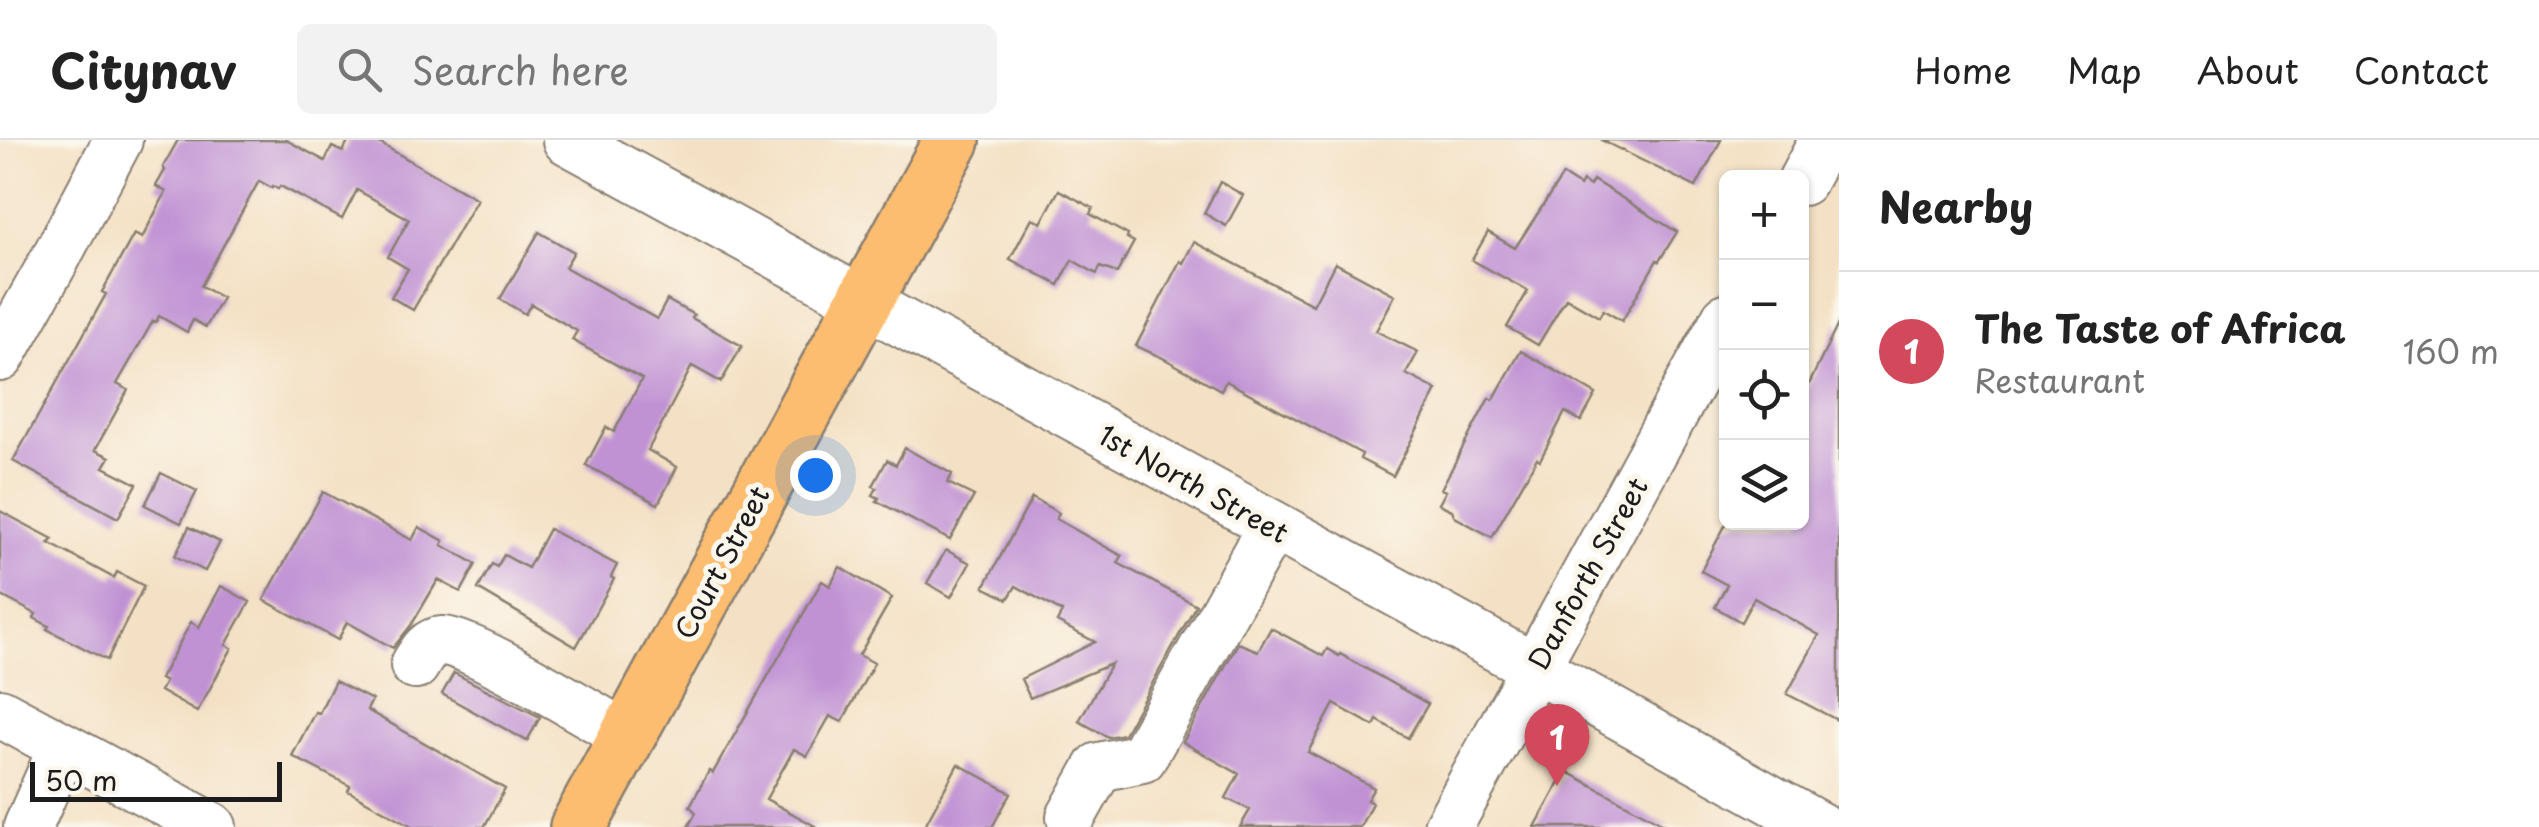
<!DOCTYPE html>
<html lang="en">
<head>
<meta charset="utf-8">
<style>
	:root { --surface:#fff; --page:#f2f2f2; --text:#222; --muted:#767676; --line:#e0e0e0; --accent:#d1495b }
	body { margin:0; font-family:"Playpen Sans",sans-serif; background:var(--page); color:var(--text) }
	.controls { position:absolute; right:30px; top:30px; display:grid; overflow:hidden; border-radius:15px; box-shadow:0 2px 8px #0004 }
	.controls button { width:90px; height:90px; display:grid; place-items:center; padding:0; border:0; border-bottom:2px solid var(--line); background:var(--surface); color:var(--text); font:50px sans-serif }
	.scale { position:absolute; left:30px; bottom:25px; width:252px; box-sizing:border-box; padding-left:10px; border:5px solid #1c1c1c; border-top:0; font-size:28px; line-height:35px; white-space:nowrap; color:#1c1c1c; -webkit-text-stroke:8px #fbf7ec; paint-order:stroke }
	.you { position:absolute; left:815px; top:335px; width:35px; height:35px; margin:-25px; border:8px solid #fff; border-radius:50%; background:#1a73e8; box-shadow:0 0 0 15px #1a73e833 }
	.badge { display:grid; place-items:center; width:65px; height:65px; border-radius:50%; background:var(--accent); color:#fff; font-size:32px; font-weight:700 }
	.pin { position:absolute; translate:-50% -82px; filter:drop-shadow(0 2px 5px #0008) }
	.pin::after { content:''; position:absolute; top:52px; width:35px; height:30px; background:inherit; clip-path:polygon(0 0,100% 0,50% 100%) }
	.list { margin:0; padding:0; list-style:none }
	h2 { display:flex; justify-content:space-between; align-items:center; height:130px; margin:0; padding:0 40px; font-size:42px }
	h2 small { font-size:32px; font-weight:400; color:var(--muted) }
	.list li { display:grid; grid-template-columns:65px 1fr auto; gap:30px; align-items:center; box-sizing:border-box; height:160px; padding:0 40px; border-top:2px solid var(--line) }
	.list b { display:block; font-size:38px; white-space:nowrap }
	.list p { margin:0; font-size:32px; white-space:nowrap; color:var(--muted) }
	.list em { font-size:32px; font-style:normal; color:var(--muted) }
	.icon { flex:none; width:55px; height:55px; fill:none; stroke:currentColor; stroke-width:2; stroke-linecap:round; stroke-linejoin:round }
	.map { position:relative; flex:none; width:1839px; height:687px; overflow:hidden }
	header { display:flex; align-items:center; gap:60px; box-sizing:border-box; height:140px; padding:0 50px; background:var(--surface); border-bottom:2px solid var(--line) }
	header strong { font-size:48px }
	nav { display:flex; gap:55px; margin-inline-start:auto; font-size:35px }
	.search { width:700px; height:90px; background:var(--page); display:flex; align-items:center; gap:25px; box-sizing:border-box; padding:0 35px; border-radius:15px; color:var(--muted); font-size:38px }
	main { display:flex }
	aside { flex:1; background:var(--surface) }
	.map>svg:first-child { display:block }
</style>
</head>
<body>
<header>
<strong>Citynav</strong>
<div class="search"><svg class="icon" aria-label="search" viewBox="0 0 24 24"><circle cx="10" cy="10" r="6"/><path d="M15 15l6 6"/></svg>Search here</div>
<nav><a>Home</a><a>Map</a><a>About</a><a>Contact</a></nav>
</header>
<main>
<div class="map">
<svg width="1839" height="687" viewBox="0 0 1839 687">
	<rect width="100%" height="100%" fill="#fbf7ec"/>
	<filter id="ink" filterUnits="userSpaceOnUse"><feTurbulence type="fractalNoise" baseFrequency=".01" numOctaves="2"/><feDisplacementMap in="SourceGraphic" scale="20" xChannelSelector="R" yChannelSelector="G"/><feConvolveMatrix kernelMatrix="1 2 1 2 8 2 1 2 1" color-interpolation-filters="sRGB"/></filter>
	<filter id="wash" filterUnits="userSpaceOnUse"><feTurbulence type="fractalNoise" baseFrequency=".0048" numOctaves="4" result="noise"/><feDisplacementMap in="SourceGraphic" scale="40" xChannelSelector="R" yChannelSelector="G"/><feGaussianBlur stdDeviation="2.25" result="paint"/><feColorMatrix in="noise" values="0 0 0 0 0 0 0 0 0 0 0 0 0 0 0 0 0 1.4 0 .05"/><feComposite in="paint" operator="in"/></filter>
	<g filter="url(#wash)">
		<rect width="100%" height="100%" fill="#f4e1c5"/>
		<g id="blocks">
			<path fill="#c092d4" d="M178,0H286L325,21L332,7L343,12L349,0H374L477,59L413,170L391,157L408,129L388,117L409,79L357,50L342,79L280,46L278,49L273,46L272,48L259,41L201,146L222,158L206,187L193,180L187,192L159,176L156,182L153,181L117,244L128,250L95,310L110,317L104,327L137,344L118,378L13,321L106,154L102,152L134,94L142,98L166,52L156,46L165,30L163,27Z
				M1601,0H1721L1696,47Z
				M1563,35L1580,46L1583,41L1590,46L1593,40L1677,92L1659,121L1657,120L1622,181L1603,170L1599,177L1566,158L1538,205L1507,187L1528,151L1472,120L1488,92L1515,108Z
				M1220,42L1243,55L1226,86L1204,73Z
				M1059,50L1093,68L1090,74L1128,95L1127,98L1134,102L1117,133L1100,127L1097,134L1072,120L1059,145L1010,119L1032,78L1041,83Z
				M539,92L574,112L565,127L657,179L667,160L694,175L692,178L742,206L721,242L692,226L648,310L677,327L658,364L586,325L606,287L614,292L642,239L572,200L577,191L531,164L525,174L500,159Z
				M1194,102L1313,165L1335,123L1395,155L1376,191L1418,212L1406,234L1437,250L1393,336L1360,319L1362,314L1226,241L1221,250L1163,218L1136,206L1180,121L1183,123Z
				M1839,182V581L1787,554L1819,495L1754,458L1741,482L1715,467L1727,445L1701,431L1727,382H1802V259Z
				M1521,211L1596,254L1581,281L1565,272L1540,320L1537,318L1492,397L1455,377L1452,370L1439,364L1446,351L1441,349L1489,258L1493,260Z
				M905,308L952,334L948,343L974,356L950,400L877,361L879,358L873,355L877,348L873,346L887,320L896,325Z
				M161,333L197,351L181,383L145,365Z
				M323,352L412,400L419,387L444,401L442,405L476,424L461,452L438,440L412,484L393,508L347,482L338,500L264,460Z
				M1032,358L1059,373L1056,379L1122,416L1118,423L1196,465L1124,594L1108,597L1079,581L1111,524L1030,558L1021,539L1095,502L1057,482L1062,472L1016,446L1008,459L984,447Z
				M0,371L53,399L49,403L114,438L117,432L144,446L107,520L47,489L49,486L34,478L36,474L0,455Z
				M189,387L220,402L205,431L175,416Z
				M549,389L617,425L611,437L614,439L576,507L478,449L492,424L497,427L504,415L528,428Z
				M946,410L970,423L951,457L927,443Z
				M840,427L892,458L859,515L874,523L842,582L830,576L807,616L794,609L766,659L817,687H688L696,673L690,666L709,631L713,633L714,631L822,441L830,446Z
				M221,446L250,462L226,505L232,508L197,572L160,551L165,542L160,539L191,482L199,487Z
				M1271,488L1323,516L1327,509L1339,516L1340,514L1428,564L1408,598L1377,580L1374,586L1334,564L1308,612L1374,648L1367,660L1372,663L1360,687H1240L1250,670L1226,658L1239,634L1183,602L1238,503L1258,511Z
				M454,533L540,577L527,601L442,554Z
				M335,541L372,560L367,570L505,649L484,687H414L348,651L350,646L292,616L315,572L319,573Z
				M958,624L1011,653L992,687H924Z
				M1566,631L1669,687H1535Z"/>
		</g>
	</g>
	<g filter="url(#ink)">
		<use href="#blocks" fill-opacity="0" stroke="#887e70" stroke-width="2.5"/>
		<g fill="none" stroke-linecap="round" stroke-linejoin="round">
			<defs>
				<path id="minor" d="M567,0L1535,528L1820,687
					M1802,41L1824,0
					M0,217L54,121L118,0
					M415,525C422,514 427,502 442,501C466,499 598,579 627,596
					M0,573L212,687
					M1071,677L1099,627L1142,618L1272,386
					M28,687L63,607
					M1448,687L1726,178"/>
				<path id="major" d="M578,687L952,0"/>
			</defs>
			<use href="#minor" stroke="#887e70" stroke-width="52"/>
			<use href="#major" stroke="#887e70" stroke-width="60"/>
			<use href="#minor" stroke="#fff" stroke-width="48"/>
			<use href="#major" stroke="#fcbd6f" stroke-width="55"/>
		</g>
	</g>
	<g text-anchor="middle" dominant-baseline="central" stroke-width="10" stroke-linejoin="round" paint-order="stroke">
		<g font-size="28" fill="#1c1c1c" stroke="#fbf7ec">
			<text transform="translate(1194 343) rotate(29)">1st North Street</text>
			<text transform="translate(721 422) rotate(-62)">Court Street</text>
			<text transform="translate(1587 433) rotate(-61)">Danforth Street</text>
		</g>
	</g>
</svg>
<div class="controls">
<button>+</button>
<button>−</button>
<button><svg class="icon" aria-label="locate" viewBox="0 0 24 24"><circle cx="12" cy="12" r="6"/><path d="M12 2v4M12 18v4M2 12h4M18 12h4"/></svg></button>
<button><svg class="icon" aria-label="layers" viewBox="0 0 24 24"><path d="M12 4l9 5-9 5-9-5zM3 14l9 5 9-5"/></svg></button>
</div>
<div class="scale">50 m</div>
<div class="you"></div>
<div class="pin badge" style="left:1557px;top:646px">1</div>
</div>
<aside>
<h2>Nearby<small></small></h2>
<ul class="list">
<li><span class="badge">1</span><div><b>The Taste of Africa</b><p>Restaurant</p></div><em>160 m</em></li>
</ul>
</aside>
</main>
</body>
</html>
